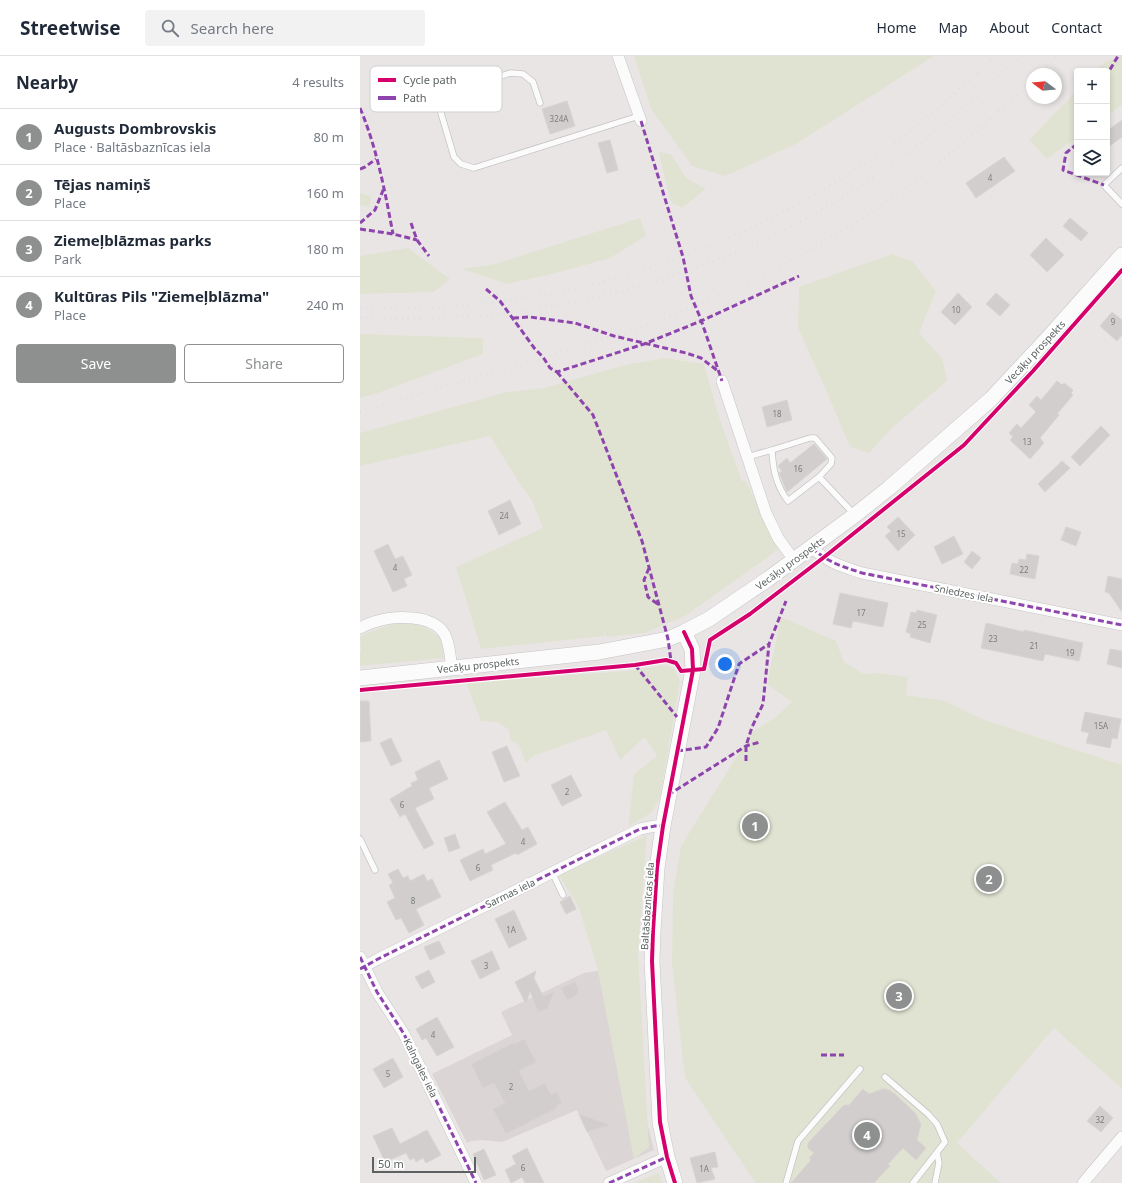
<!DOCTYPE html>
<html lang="en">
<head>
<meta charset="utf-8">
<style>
	:root { --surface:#fff; --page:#f2f2f3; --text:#1f2937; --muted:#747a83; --line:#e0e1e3; --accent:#8d908f }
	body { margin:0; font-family:"Noto Sans",sans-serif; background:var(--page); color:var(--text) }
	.controls { position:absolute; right:12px; top:12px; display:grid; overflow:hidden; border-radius:4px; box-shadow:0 2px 6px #0003 }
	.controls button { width:36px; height:36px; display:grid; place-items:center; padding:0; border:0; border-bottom:1px solid var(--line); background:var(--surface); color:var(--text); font:20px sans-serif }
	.compass { position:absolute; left:666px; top:12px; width:36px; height:36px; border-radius:50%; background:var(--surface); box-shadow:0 2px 6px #0003; rotate:286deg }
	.scale { position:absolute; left:12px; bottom:10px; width:104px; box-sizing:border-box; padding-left:4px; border:2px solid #5b6261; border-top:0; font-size:11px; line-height:14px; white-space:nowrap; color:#5b6261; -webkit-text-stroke:3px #fff; paint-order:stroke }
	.you { position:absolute; left:365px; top:608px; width:14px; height:14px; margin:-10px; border:3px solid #fff; border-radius:50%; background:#1a73e8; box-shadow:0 0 0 6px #1a73e833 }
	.badge { display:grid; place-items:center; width:26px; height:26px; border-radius:50%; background:var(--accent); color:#fff; font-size:13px; font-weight:700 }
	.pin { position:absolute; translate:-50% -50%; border:2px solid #fff; box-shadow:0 1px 4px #0006 }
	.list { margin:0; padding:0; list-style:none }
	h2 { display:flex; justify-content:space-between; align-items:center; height:52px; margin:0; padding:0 16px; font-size:17px }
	h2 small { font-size:13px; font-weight:400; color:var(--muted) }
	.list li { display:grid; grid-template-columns:26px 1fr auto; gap:12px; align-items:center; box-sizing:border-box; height:56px; padding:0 16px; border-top:1px solid var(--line) }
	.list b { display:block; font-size:15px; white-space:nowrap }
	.list p { margin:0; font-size:13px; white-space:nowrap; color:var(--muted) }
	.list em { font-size:13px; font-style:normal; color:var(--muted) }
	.actions { display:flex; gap:8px; padding:12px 16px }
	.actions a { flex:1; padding:9px 0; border:1px solid var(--accent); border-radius:4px; text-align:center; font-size:14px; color:var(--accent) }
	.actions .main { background:var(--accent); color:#fff }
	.icon { flex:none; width:22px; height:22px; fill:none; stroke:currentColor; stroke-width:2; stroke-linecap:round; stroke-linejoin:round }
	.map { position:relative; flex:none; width:762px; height:1127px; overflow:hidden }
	header { display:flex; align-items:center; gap:24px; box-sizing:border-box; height:56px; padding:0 20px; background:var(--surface); border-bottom:1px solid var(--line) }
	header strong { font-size:19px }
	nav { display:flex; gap:22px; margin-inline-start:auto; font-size:14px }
	.search { width:280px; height:36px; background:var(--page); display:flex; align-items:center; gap:10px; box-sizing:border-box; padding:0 14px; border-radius:4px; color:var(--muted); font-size:15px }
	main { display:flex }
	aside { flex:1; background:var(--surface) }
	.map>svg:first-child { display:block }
</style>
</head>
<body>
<header>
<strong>Streetwise</strong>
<div class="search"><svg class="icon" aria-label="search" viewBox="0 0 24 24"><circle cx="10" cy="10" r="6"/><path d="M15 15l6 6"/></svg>Search here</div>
<nav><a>Home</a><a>Map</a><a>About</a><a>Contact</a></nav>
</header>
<main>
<aside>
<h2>Nearby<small>4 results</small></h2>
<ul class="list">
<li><span class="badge">1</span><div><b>Augusts Dombrovskis</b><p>Place · Baltāsbaznīcas iela</p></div><em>80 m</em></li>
<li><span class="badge">2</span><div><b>Tējas namiņš</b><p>Place</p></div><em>160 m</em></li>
<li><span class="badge">3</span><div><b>Ziemeļblāzmas parks</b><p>Park</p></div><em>180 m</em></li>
<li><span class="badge">4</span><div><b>Kultūras Pils &quot;Ziemeļblāzma&quot;</b><p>Place</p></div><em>240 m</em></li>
</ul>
<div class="actions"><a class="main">Save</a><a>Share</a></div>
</aside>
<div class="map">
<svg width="762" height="1127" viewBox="0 0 762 1127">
	<rect width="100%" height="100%" fill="#eae5e5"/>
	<path fill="#dcd5d5" d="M273,909L284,1055L294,1094L246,1115L217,1054L142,1086L121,1084L111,1085L107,1087L72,1018L152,979L141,956L224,917Z"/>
	<path fill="#e1e3d2" d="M274,0H574L436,88L365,120L332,110L291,53Z
		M762,0V49L747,60V15H736L745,6Z
		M717,34V81L687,103L669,84Z
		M298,95L312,99L326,122L346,133L322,152L311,146Z
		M0,137L11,140L10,151L0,149Z
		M280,162L286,180L250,202L200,216L147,228L102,213L135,208Z
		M48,192L90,223L74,236L0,238V200Z
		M532,198L553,206L576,235L559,277L582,302L587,325L533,371L509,397L490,391L465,332L438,272L439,231Z
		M0,278L123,282V298L18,337L0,342Z
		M305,302L344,308L360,364L382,425H386L418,494L325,560L285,577L247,581L241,570L245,580L121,593L96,511L183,472L172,445L157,423L130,380L0,410V377L147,336L184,332L265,309Z
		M421,561L476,585L484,606L504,618L520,617L548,621L546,639L585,645L622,663L762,709V1033L694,972L597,1087L641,1127H394L395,1126L325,1022L312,908L313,837L321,790L392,676L416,661L432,646L407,628Z
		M39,565L65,571L81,582L85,602L0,610V597L1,596L0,580Z
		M306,609L314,613L320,625L300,742L292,756L268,771L274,718L297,700L285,681L260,704L246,674L173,700L166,708L159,689L150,684L149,674L138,666L121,665L106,627L266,615Z
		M287,779L278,897L289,1091L274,1103L238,914L219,852L199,819Z
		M299,1117L302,1127H273Z"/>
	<path fill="#d2cece" stroke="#d9d4d4" d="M207,45L215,70L190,78L182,53Z
		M762,64V81L747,92V75Z
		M250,84L258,114L247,117L238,87Z
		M644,101L655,115L616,142L606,127Z
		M710,162L728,177L721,185L703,170Z
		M686,182L704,199L687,216L670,199Z
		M598,237L612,251L595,269L581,256Z
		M636,237L650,249L640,260L626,248Z
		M752,256L762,264V279L757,285L740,270Z
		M697,325L702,329L704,327L713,334L711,337L713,339L697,358L699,359L680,382L684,387L670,403L650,384L653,381L649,377L657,368L661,372L676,356L669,349L677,340L681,344Z
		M427,344L432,364L407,371L402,351Z
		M741,370L750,379L720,410L711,401Z
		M454,388L467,403L427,436L419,417L422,415L418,410L427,402L430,407Z
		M702,405L710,412L685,436L678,428Z
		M150,444L161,468L139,479L128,455Z
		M538,461L555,479L538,495L525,480L531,475L527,471Z
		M706,471L721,476L716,490L701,484Z
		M594,480L603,498L582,508L574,491Z
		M28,488L35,503L43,500L52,519L44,523L47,530L33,536L14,495Z
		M612,495L621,502L612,513L604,506Z
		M667,498L679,500L675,523L650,518L652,507L658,508L659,503L666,504Z
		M748,520L762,523V556L749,537L745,536Z
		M480,537L528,547L523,571L493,565L491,572L473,568Z
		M557,554L577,559L570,587L550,581L551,578L546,576L551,556L556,557Z
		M626,567L664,576V574L723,587L719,605L685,598L683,605L621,592Z
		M750,593L762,595V612L747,608Z
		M0,645H9L11,685L0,686Z
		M725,656L761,663L757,683L752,682L750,692L726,687L729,677L721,675Z
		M31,682L42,705L31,710L20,687Z
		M147,690L160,720L144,726L132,696Z
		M79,704L88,723L69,732L74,743L55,752L74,788L64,793L45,758L40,761L30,743L52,730L51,727L58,724L55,716Z
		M211,719L222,740L202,750L191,729Z
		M145,746L162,774L168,771L177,788L157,799L156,797L131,809L133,814L110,825L100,804L123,793L125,798L146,788L127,756Z
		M95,778L100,792L89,796L84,782Z
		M618 823a11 11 0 1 1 22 0a11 11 0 1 1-22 0Z
		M38,813L43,822L48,820L50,825L64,818L67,825L72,823L81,841L56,853L64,869L49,877L41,862L36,864L27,846L35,842L29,829L33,827L28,818Z
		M210,840L216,853L206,858L200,846Z
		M154,854L167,883L149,892L135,863Z
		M79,885L85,897L70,904L64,891Z
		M132,895L140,913L120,923L111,905Z
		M69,914L75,926L62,933L55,921Z
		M176,915L174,922L183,940L194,936L187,953L178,956L170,935L166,948L155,926Z
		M215,926L219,934L215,940L207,944L201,932Z
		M77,961L94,991L77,1000L66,982L62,984L56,973Z
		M164,983L176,1006L159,1015L169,1035L185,1027L191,1039L197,1036L202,1047L196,1050L197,1052L146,1078L133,1053L145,1047L134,1027L123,1032L111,1008L155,986V988Z
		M33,1002L43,1021L24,1032L13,1013Z
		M503,1033L509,1038L522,1033H527L535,1038L556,1058L561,1069L557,1084L566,1092L556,1104L543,1092L528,1108L530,1110L514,1127H431L451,1104L449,1102L454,1097L448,1092V1087L484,1049H489Z
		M740,1050L753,1062L741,1076L727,1065Z
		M219,1058L250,1069L227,1076Z
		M32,1072L40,1088L67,1074L81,1099L66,1107L63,1102L56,1106L54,1102L50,1104L46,1097L25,1106L13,1080Z
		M167,1092L184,1127H165L162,1121L151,1127L145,1114L156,1108L152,1100Z
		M124,1093L136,1119L124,1124L113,1098Z
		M355,1096L358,1111L351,1112L355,1123L337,1127L330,1102Z"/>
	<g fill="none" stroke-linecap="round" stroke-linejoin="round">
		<defs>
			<path id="lane" d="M180,47L173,26L163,18L150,17L88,38L83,46L81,57L94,101L101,108L114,112L279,60
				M762,112L744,129L762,148
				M412,394L450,382H455L472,402L471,408L459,421L494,458
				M387,401L412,394C413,414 416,429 428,445L459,421
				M0,783L15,814
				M192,816L203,839
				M525,1021L568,1058L577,1068L585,1086L553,1127
				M426,1127L438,1085L500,1013
				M575,1127L579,1107L577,1097"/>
			<path id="street" d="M258,0L281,65
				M362,325L406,457L418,482L434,504
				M452,492C469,507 481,510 502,517L762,569
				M0,572C5,570 9,567 14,566C34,559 74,558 85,579C90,589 90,602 92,612
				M0,901L17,936L44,978L116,1127
				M0,913L18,903L280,773L295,770H303
				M249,1127L307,1101
				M723,1127L762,1081"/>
			<path id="secondary" d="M0,622L239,596L308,583L324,576L349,563L408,523L495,459L529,432L631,343L687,283L762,199
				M315,1127L307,1101L300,1066L292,905L293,875L297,812L303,770L333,614L332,593L324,576"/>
		</defs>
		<use href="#lane" stroke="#c5c4c4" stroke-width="7"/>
		<use href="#street" stroke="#c5c4c4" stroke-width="12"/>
		<use href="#secondary" stroke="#c5c4c4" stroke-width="16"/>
		<use href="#lane" stroke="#fcfbfb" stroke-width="5.5"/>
		<use href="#street" stroke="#fcfbfb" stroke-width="11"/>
		<use href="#secondary" stroke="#fcfbfb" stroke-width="15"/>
		<path stroke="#e0e0e0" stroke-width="3" stroke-dasharray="1 5" stroke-linecap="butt" d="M678,18L697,0
			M0,251C176,260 352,208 499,111C549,79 593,40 636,0
			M0,261C178,272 361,223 510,124C564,87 613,45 661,0
			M0,356C66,336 132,317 198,297C233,286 268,276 303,263C399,226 494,174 575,110C609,83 640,54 672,24"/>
		<path stroke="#8e44ad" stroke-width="3" stroke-dasharray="6 3" stroke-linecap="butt" d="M747,40L748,17L758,0
			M0,52C17,92 25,136 33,178
			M281,65L323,201L331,240L340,261L362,325
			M717,88L706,97L703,114L744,129
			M0,113L5,111L16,103
			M0,167L15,154L24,132
			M51,167L57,184L69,200
			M0,173L33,178L57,184
			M126,233L140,245L175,293L183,301L190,312L197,316L284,288L341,265L439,220
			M153,262L170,261L215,267L254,280L326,297L341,302L358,315
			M197,316L233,359L282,485L308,583L311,605
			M452,492C469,507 481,510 502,517L762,569
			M289,512L284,524L288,541L299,549
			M275,609L317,661
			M317,695L346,691L358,672L379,608L409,588
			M386,705V690L392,671L403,648L409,588L426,545
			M308,739L386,690L400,686
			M0,901L17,936L44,978L116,1127
			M0,913L18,903L280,773L295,770H303
			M461,999H484
			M249,1127L307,1101"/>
		<defs>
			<path id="cycleway" d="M0,634L275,609L306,604L316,607L321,615L344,613L350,584L390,558L463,502L604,389L673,315L762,214
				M315,1127L307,1101L300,1066L292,905L293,875L297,812L303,770L333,614L332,593L324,576"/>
		</defs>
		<use href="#cycleway" stroke="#fff" stroke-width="6"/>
		<use href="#cycleway" stroke="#d6006c" stroke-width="4"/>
	</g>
	<g text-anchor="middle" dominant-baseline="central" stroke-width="4" stroke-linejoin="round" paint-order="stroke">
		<g font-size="8" fill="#7a7e7e">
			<text x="199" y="62">324A</text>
			<text x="630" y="121">4</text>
			<text x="596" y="253">10</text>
			<text x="753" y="265">9</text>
			<text x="417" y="357">18</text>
			<text x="667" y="385">13</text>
			<text x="438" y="412">16</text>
			<text x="144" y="459">24</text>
			<text x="541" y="477">15</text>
			<text x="35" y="511">4</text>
			<text x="664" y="513">22</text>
			<text x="501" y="556">17</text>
			<text x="562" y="568">25</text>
			<text x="633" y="582">23</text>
			<text x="674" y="589">21</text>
			<text x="710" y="596">19</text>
			<text x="741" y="669">15A</text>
			<text x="207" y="735">2</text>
			<text x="42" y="748">6</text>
			<text x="163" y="785">4</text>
			<text x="118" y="811">6</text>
			<text x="53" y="844">8</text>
			<text x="151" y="873">1A</text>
			<text x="126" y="909">3</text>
			<text x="73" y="978">4</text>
			<text x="28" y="1017">5</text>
			<text x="151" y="1030">2</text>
			<text x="740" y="1063">32</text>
			<text x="163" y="1111">6</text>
			<text x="344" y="1112">1A</text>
		</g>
		<g font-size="10" fill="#5b6261" stroke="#fff">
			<text transform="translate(675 296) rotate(-47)">Vecāķu prospekts</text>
			<text transform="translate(430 507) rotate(-36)">Vecāķu prospekts</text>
			<text transform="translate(604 537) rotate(11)">Sniedzes iela</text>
			<text transform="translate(118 609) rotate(-6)">Vecāķu prospekts</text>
			<text transform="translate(150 837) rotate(-26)">Sarmas iela</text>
			<text transform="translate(287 850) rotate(-86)">Baltāsbaznīcas iela</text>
			<text transform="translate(61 1012) rotate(64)">Kalngales iela</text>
		</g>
	</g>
	<rect x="10" y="10" width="132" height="46" rx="6" fill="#fff" stroke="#ced0d0" stroke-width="1"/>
	<rect x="18" y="22" width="18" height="4" fill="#d6006c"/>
	<rect x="18" y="40" width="18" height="4" fill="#8e44ad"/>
	<g font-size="11" fill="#5b6261">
		<text x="43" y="28">Cycle path</text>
		<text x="43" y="46">Path</text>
	</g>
</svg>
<div class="controls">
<button>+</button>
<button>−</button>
<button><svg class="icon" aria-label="layers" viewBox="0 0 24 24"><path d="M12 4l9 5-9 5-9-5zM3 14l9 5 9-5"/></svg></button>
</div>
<svg class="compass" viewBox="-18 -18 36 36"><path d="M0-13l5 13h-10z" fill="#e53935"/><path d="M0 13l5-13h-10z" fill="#747a83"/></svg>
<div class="scale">50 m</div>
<div class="you"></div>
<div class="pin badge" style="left:395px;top:770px">1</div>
<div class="pin badge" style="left:629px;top:823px">2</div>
<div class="pin badge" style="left:539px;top:940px">3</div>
<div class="pin badge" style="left:507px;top:1079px">4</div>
</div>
</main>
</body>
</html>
